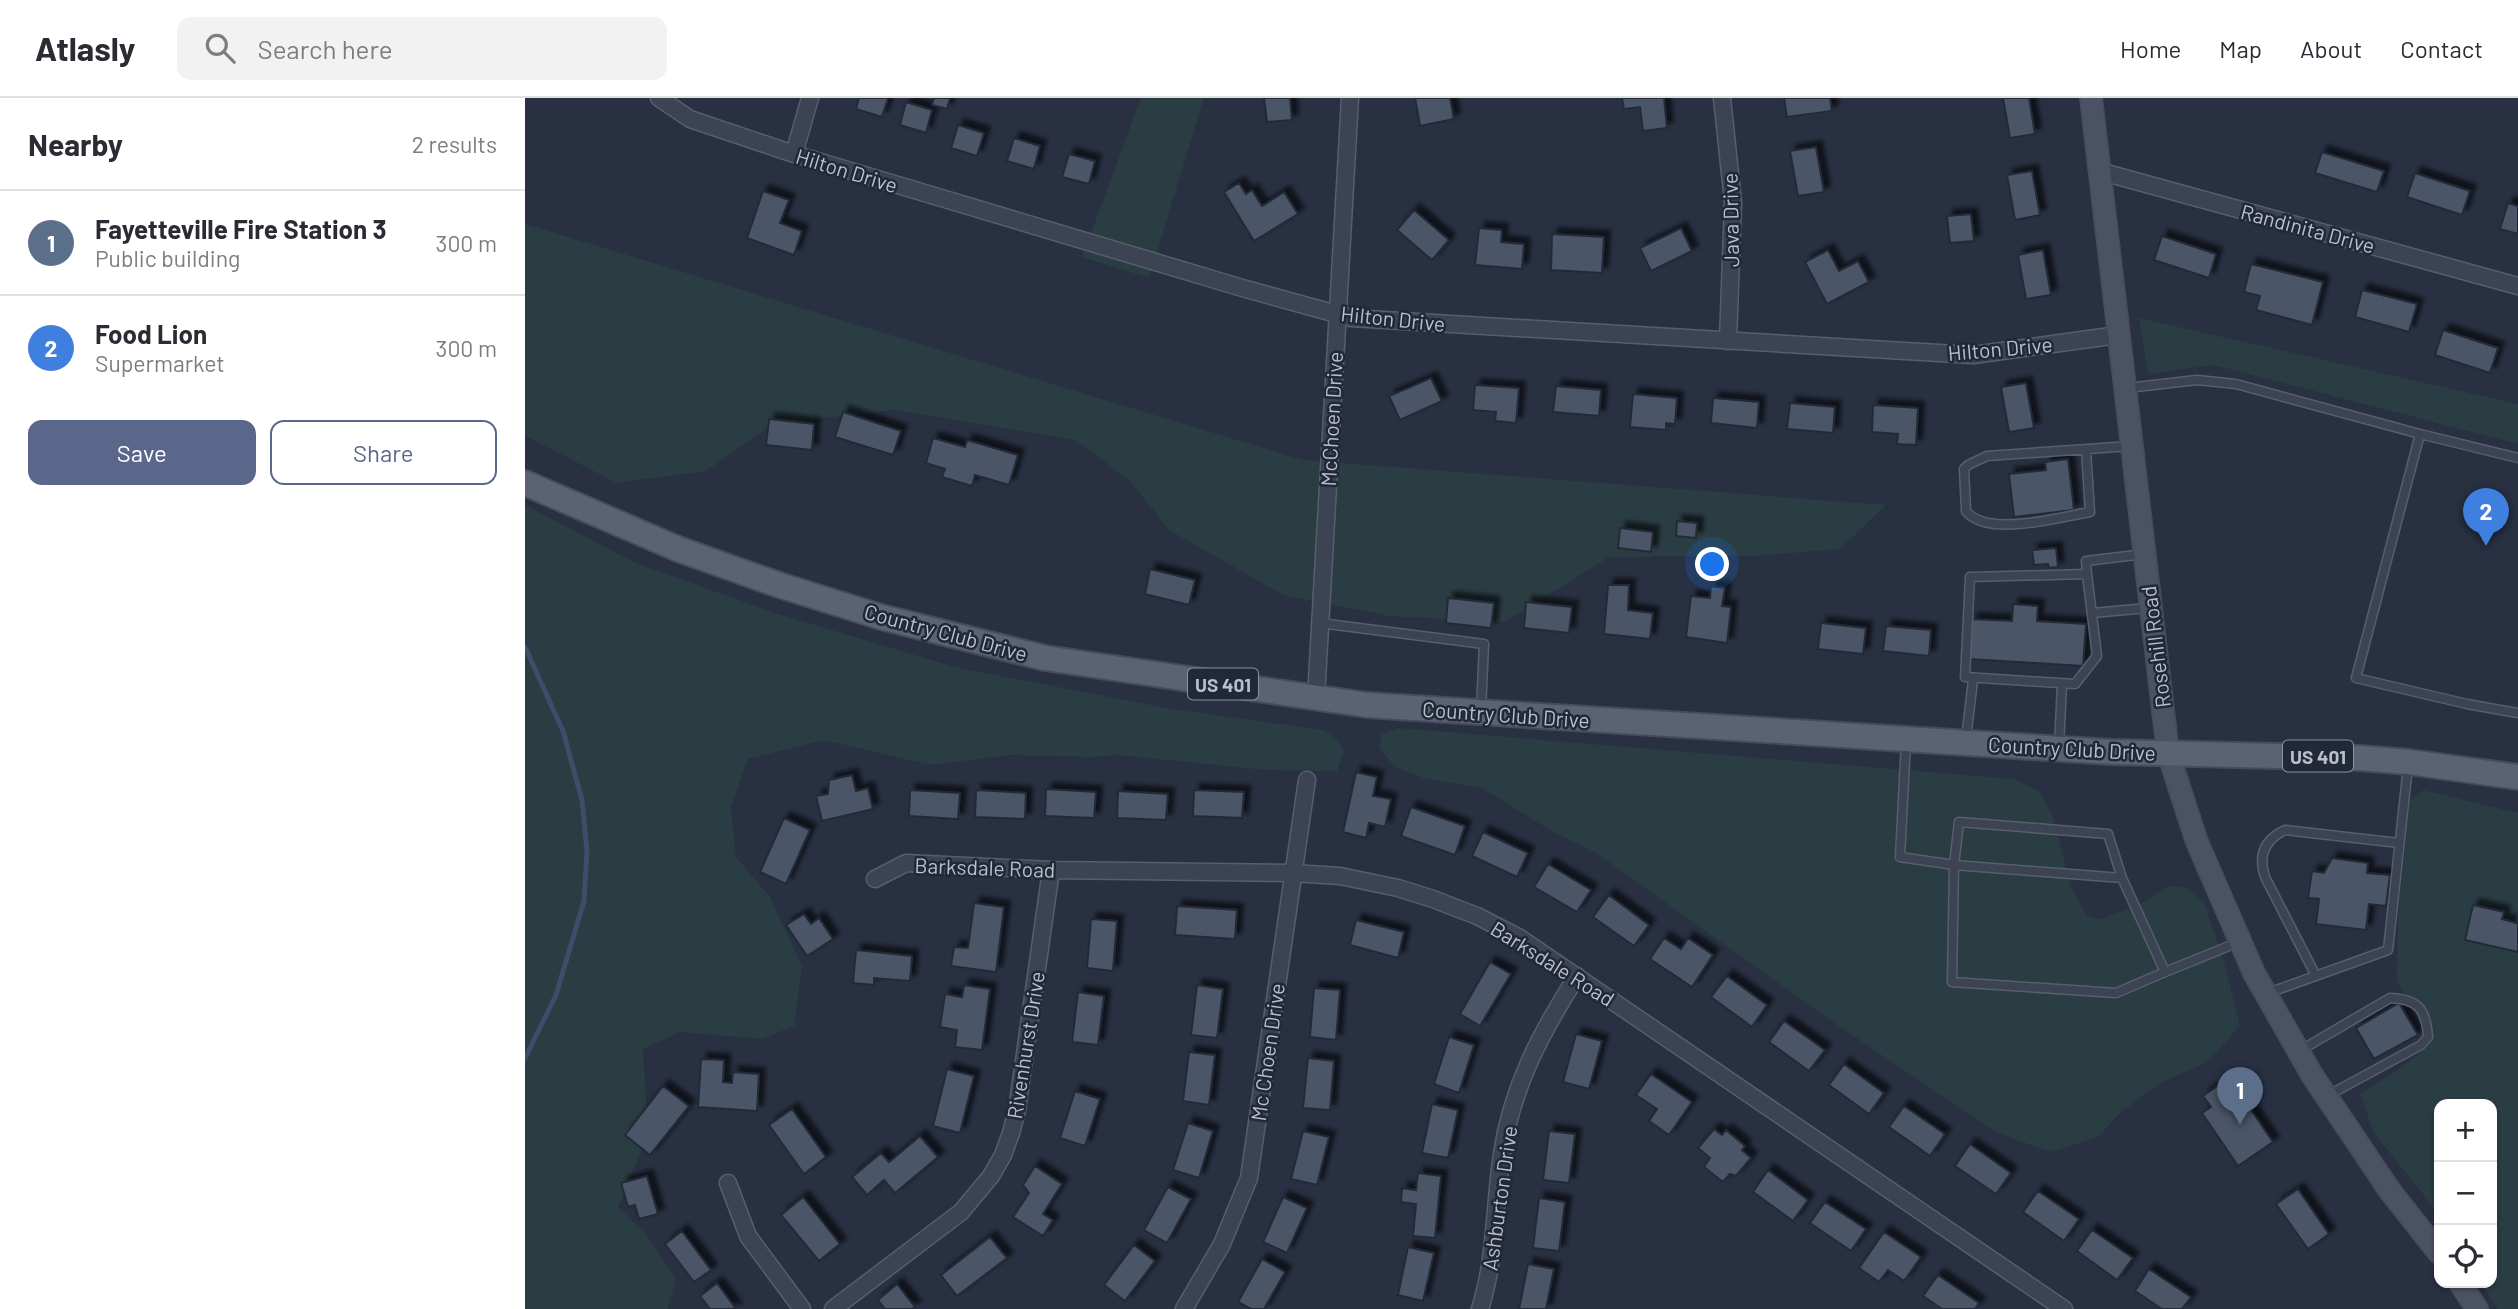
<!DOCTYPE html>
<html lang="en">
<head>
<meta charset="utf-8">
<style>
	:root { --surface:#fff; --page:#f2f2f3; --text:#2b2b33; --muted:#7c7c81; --line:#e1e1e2; --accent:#5b678a }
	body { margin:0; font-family:Barlow,sans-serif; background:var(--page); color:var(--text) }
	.controls { position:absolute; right:21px; bottom:21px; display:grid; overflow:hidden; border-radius:14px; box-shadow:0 2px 5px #0004 }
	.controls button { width:63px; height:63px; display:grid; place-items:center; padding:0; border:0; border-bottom:2px solid var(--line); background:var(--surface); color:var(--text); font:35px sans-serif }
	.you { position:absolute; left:1188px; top:467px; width:24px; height:24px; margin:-18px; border:5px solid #fff; border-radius:50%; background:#1a73e8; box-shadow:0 0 0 10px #1a73e833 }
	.badge { display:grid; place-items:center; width:46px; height:46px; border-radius:50%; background:var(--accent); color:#fff; font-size:23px; font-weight:700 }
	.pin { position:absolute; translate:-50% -58px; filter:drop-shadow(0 2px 4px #0008) }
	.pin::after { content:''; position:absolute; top:37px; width:24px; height:21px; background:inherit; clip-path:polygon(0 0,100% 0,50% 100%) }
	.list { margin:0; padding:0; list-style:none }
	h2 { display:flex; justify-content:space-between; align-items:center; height:91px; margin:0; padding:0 28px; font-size:30px }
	h2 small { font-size:23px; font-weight:400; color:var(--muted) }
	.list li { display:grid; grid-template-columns:46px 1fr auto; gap:21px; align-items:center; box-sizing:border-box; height:105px; padding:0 28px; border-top:2px solid var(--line) }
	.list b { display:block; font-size:26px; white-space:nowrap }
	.list p { margin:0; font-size:23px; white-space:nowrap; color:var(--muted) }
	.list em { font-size:23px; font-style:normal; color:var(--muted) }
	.actions { display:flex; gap:14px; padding:21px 28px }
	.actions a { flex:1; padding:16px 0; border:2px solid var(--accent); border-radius:14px; text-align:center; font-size:24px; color:var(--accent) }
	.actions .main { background:var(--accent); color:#fff }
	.icon { flex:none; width:38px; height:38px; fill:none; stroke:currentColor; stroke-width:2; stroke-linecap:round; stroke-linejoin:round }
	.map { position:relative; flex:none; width:1993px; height:1211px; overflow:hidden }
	header { display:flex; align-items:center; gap:42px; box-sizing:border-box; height:98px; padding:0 35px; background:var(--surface); border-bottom:2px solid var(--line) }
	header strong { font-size:33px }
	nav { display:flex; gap:38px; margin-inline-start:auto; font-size:24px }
	.search { width:490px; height:63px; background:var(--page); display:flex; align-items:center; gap:18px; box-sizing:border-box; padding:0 24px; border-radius:14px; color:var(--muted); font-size:26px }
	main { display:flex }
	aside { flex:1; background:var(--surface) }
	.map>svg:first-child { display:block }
</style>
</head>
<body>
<header>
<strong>Atlasly</strong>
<div class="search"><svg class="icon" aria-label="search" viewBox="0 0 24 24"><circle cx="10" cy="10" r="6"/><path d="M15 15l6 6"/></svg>Search here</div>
<nav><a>Home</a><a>Map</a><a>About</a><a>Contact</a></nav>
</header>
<main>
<aside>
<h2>Nearby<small>2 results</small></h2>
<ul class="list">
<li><span class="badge" style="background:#5c6f8a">1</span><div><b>Fayetteville Fire Station 3</b><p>Public building</p></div><em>300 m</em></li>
<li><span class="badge" style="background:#3f7fe0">2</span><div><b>Food Lion</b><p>Supermarket</p></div><em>300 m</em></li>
</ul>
<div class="actions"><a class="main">Save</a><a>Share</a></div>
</aside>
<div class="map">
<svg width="1993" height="1211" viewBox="0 0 1993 1211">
	<defs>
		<filter id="shadow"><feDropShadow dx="6" dy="-6" stdDeviation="2" flood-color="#0009"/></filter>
	</defs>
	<rect width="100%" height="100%" fill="#283042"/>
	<path fill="#2a3d43" d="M616,0H679L624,180L557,159Z
		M0,126L778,362L1361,407L1315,451L1232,458L1084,459L980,524L864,518L758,497L644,432L605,383L551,342L370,312L248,326L181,373L92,385L0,338Z
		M1614,220L1993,306V346L1689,267L1623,276Z
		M0,407L111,465L250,515L430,569L647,611L799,632L813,642L819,653L812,673L740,672L593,657L564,659L485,657L405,667L299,642L223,661L206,709L211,759L245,799L277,868L269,928L238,941L155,934L118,951L123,1036L93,1109L120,1135L151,1181L143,1211H0Z
		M873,630L1489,681L1514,693L1527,716L1546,789L1562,817L1575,821L1614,807L1643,788L1660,789L1679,804L1699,864L1715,928L1683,964L1637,984L1597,1013L1573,1039L1526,1054L1472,1035L1318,931L1068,753L1030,735L957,690L901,681L870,669L854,650L857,636Z
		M1898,692L1993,715V1211H1972L1956,1185H1967V1006H1914V1116L1849,1035L1835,996L1873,972L1905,947L1872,882L1873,816L1885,703Z"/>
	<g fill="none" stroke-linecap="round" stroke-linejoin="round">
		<path stroke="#3f4c6a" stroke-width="5" d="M0,549L38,633L57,702L62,753L59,803L31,897L0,960"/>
	</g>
	<path fill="#4c5568" stroke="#232a39" stroke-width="2" filter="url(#shadow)" d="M334,0H363L357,19L331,11Z
		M409,0H425L422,11L407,7Z
		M739,0H765L767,22L742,24Z
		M890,0H925L929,21L895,28Z
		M1097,0H1139L1142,30L1118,33L1115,9L1099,11Z
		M1259,0H1305L1307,13L1262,19Z
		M1478,0H1504L1510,36L1485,40Z
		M381,4L407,12L401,35L375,27Z
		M433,27L459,35L452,58L426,50Z
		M489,40L515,48L509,71L482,63Z
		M1291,49L1299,94L1273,98L1265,53Z
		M1797,54L1859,73L1852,94L1790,75Z
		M544,56L570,63L564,86L537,79Z
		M1507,73L1515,117L1490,122L1482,77Z
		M1890,75L1945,93L1937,117L1882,99Z
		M714,85L721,96L727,92L737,108L759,94L773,116L729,143L699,94Z
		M238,93L264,102L255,125L277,133L269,157L222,140Z
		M1983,105L1993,108V136L1975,131Z
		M889,112L924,142L907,162L872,132Z
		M1446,116L1449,143L1425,145L1422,118Z
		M954,130L977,132L976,144L999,146L997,171L950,167Z
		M1156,130L1167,153L1126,173L1115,150Z
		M1027,136L1079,139L1077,175L1026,172Z
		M1637,138L1691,156L1684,180L1629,162Z
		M1303,152L1314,173L1333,163L1344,184L1302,206L1280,164Z
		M1518,152L1526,197L1501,201L1493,157Z
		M1726,166L1798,184L1787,227L1731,212L1735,198L1719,194Z
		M1837,192L1892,206L1884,234L1830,219Z
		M1918,232L1973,250L1965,275L1910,257Z
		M906,280L917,303L875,322L864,298Z
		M1501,285L1509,330L1484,334L1476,289Z
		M950,287L994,290L991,325L970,323L971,314L948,312Z
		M1031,288L1076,292L1074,318L1028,314Z
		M1108,296L1152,300L1150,326L1141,325V332L1105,329Z
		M1188,300L1234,304L1232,330L1186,325Z
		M1265,305L1310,309L1308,335L1262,331Z
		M1348,307L1393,310L1391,347L1372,346L1373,336L1347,334Z
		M318,314L376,333L368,357L310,339Z
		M244,321L289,326L287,352L241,347Z
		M408,340L440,349L442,342L493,357L484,387L450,377L447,388L417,379L420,371L401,365Z
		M1543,361L1549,412L1489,419L1484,376L1521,372L1520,364Z
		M1152,423L1172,425L1171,440L1151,438Z
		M1095,430L1128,434L1126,454L1093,450Z
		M1531,450L1533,469L1524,470L1523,466L1509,467L1507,452Z
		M625,471L670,482L664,507L620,496Z
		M1083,487H1104L1103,512L1128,515L1125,541L1079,536Z
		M1186,488L1200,490L1197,508L1206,509L1202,545L1161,539L1166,498L1185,500Z
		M923,500L969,505L966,530L921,525Z
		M1001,504L1047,509L1044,535L999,530Z
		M1488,506L1513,508L1512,523L1561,526L1558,568L1444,561L1447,521L1487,523Z
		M1296,525L1341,530L1338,556L1293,551Z
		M1361,528L1406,532L1404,558L1358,553Z
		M831,674L852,679L848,698L866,701L860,729L844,725L841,740L818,734Z
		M327,677L331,693L343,690L348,711L297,723L291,698L303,696L304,682Z
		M521,691L571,694L569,720L520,718Z
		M385,692L435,695L433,721L384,718Z
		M451,692L501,695L500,721L450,719Z
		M669,692L719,694L717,720L668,718Z
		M593,693L643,696L641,722L592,720Z
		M886,709L940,728L930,757L876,738Z
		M259,720L285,732L261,786L235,774Z
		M958,734L1003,755L992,779L947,758Z
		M1807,760L1843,765L1842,775L1865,777L1861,808L1844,806L1841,832L1791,826L1794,801L1783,800L1787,773L1799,775Z
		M1023,766L1066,792L1052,814L1009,789Z
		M1084,797L1124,827L1109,848L1068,819Z
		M449,805L479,809L471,874L426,868L429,849L443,850Z
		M1948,807L1979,814L1977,821L1991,825L1993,814V854L1940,842Z
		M652,808L712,812L710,841L650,837Z
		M279,816L286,826L294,820L308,841L282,858L261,827Z
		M566,821L592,823L588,873L562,870Z
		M831,822L879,834L873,860L825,847Z
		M1139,840L1156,851L1163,840L1188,857L1167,889L1125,861Z
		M331,852L387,858L385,883L349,880V887L328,885Z
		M965,864L986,876L955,928L935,916Z
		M1202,878L1242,907L1227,929L1186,899Z
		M439,887L465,891L457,952L430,949L432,932L415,929L420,896L437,899Z
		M672,887L698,891L692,940L666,937Z
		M789,890L815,892L811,942L785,939Z
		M553,894L579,898L573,947L547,944Z
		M1874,905L1893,937L1849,961L1831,930Z
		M1259,923L1300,952L1284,973L1244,944Z
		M1051,936L1077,943L1064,991L1038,984Z
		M924,939L949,947L934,995L909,986Z
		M664,954L690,957L684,1007L658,1003Z
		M783,960L809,963L805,1012L778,1010Z
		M176,961L199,962L198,984L207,985L208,974L234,976L232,1013L173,1009Z
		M1319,966L1359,995L1344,1016L1304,987Z
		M422,971L449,978L435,1035L408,1028Z
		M1126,976L1167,1004L1144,1037L1124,1023L1132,1011L1111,997Z
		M1704,980L1748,1044L1713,1068L1677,1015L1686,1009L1678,998Z
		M138,988L164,1008L125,1057L100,1037Z
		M550,993L575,1001L560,1048L535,1040Z
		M907,1006L933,1012L923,1060L897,1055Z
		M1379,1008L1420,1036L1405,1058L1364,1029Z
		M267,1011L301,1059L279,1076L244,1027Z
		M663,1025L688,1033L674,1080L648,1072Z
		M1189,1031L1197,1037L1201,1032L1220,1048L1217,1052L1226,1060L1211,1078L1205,1076L1198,1084L1179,1069L1185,1060L1173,1050Z
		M778,1033L804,1039L792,1087L766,1081Z
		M1024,1033L1050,1036L1044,1085L1018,1082Z
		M395,1038L413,1059L370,1095L359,1082L342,1097L327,1079L356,1055L364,1064Z
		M1445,1046L1486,1075L1471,1096L1430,1068Z
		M510,1068L537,1086L518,1116L528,1122L518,1138L488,1119L504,1095L498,1087Z
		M1243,1072L1283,1102L1268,1123L1228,1094Z
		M893,1075L916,1078L910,1140L888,1138L891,1106L876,1104L877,1090L891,1092Z
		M122,1078L133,1116L114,1121L110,1107L103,1109L96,1085Z
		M643,1089L666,1101L642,1145L619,1132Z
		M1773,1091L1804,1136L1783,1151L1751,1106Z
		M1513,1093L1554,1121L1539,1143L1498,1114Z
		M278,1099L315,1146L294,1163L256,1117Z
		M758,1099L782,1110L762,1155L738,1144Z
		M1014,1100L1040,1104L1034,1153L1008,1150Z
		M1300,1104L1341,1131L1326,1153L1285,1125Z
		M1567,1132L1608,1160L1592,1182L1552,1153Z
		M157,1133L186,1172L169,1184L140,1146Z
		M1359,1134L1396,1159L1379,1183L1363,1172L1354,1184L1334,1170Z
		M465,1139L482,1160L432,1198L416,1177Z
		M609,1147L630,1163L600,1203L579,1187Z
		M883,1149L909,1155L898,1203L873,1197Z
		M737,1161L760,1174L739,1211H726L713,1204Z
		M1003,1166L1029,1171L1021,1211H994Z
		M1624,1171L1666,1199L1657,1211H1637L1610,1193Z
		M1413,1177L1454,1205L1450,1211H1417L1398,1198Z
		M192,1185L211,1211H185L175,1198Z
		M372,1186L390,1209L387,1211H360L353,1202Z"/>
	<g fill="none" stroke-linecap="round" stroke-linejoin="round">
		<defs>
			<path id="lane" d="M1602,290L1672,282L1711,286L1895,336L1831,580L1942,606L1993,615
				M1895,336L1993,360
				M1561,352L1565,414C1536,419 1462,440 1441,413L1439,371L1443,367L1462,358L1606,348
				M1562,476L1572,558L1550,586L1440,579L1445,479Z
				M1562,476L1561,463L1619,456
				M1567,515L1623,510
				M795,525L959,546L956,612
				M1441,641L1448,582
				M1381,644L1375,759L1429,767L1597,780L1640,874L1714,844
				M1534,649L1537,586
				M1597,780L1583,736L1434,724L1429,767L1427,884L1591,895L1640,874
				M1791,878L1740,779C1733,758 1739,742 1760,732L1874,745
				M1743,895L1863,852L1883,668
				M1776,952L1865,900C1893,901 1901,911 1903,939L1896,947L1802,998"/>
			<path id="street" d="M134,0L165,21L269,56L714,189L826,220L1448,257L1593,237
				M1197,0L1208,104L1203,243
				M269,56L285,0
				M1574,73L1993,188
				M791,600L825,0
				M350,781L381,765L526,772L767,775L815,778L873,790L908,801L952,818L995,840L1539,1211
				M203,1085L223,1138L277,1211
				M308,1211L436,1114L466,1078L478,1057L486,1035L492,1012L526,772
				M659,1211L697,1146L724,1080L782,682
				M955,1211C971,1161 969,1108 977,1056C987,988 1016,935 1052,878"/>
			<path id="secondary" d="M1566,0L1643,655L1672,744L1729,875L1787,977L1865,1093L1914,1155
				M1935,1185L1952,1211"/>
			<path id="primary" d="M0,385L153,451L254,487L356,519L520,560L842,607L1586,654L1835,660L1884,664L1993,679"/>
		</defs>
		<use href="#lane" stroke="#575e6c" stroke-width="11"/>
		<use href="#street" stroke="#575e6c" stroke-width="19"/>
		<use href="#secondary" stroke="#464c5b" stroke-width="24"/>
		<use href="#primary" stroke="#464c5b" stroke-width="28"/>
		<use href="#lane" stroke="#3c4352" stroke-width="8"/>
		<use href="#street" stroke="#3c4352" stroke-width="16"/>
		<use href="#secondary" stroke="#4a5264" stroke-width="21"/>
		<use href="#primary" stroke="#5b6271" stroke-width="24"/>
	</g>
	<g text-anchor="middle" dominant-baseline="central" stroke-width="5" stroke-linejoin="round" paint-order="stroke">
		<g fill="#212837" stroke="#8b929f" stroke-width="2">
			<rect x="663" y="570.5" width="70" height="31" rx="5"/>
			<rect x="1758" y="642.5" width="70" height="31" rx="5"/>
		</g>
		<g font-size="19" font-weight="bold" fill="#b9bfcb">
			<text x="698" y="586">US 401</text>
			<text x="1793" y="658">US 401</text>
		</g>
		<g font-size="21" fill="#b9bfcb" stroke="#212837">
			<text transform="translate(322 72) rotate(17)">Hilton Drive</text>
			<text transform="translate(1205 122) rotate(-91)">Java Drive</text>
			<text transform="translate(1783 130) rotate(15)">Randinita Drive</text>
			<text transform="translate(868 220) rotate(6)">Hilton Drive</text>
			<text transform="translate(1475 250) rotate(-5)">Hilton Drive</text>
			<text transform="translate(806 321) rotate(-87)">McChoen Drive</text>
			<text transform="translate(421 534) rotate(15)">Country Club Drive</text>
			<text transform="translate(1630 549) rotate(-97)">Rosehill Road</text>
			<text transform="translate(981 616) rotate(4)">Country Club Drive</text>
			<text transform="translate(1547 650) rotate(3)">Country Club Drive</text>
			<text transform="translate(460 769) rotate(2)">Barksdale Road</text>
			<text transform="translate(1028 865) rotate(32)">Barksdale Road</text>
			<text transform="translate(500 947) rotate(-81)">Rivenhurst Drive</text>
			<text transform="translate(742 954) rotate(-82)">Mc Choen Drive</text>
			<text transform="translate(974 1100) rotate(-82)">Ashburton Drive</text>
		</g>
	</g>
</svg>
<div class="controls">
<button>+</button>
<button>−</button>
<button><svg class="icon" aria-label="locate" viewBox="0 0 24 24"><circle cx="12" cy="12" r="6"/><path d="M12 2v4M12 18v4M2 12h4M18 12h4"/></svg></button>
</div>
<div class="you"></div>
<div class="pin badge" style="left:1715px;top:1027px;background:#5c6f8a">1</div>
<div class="pin badge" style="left:1961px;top:448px;background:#3f7fe0">2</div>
</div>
</main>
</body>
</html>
